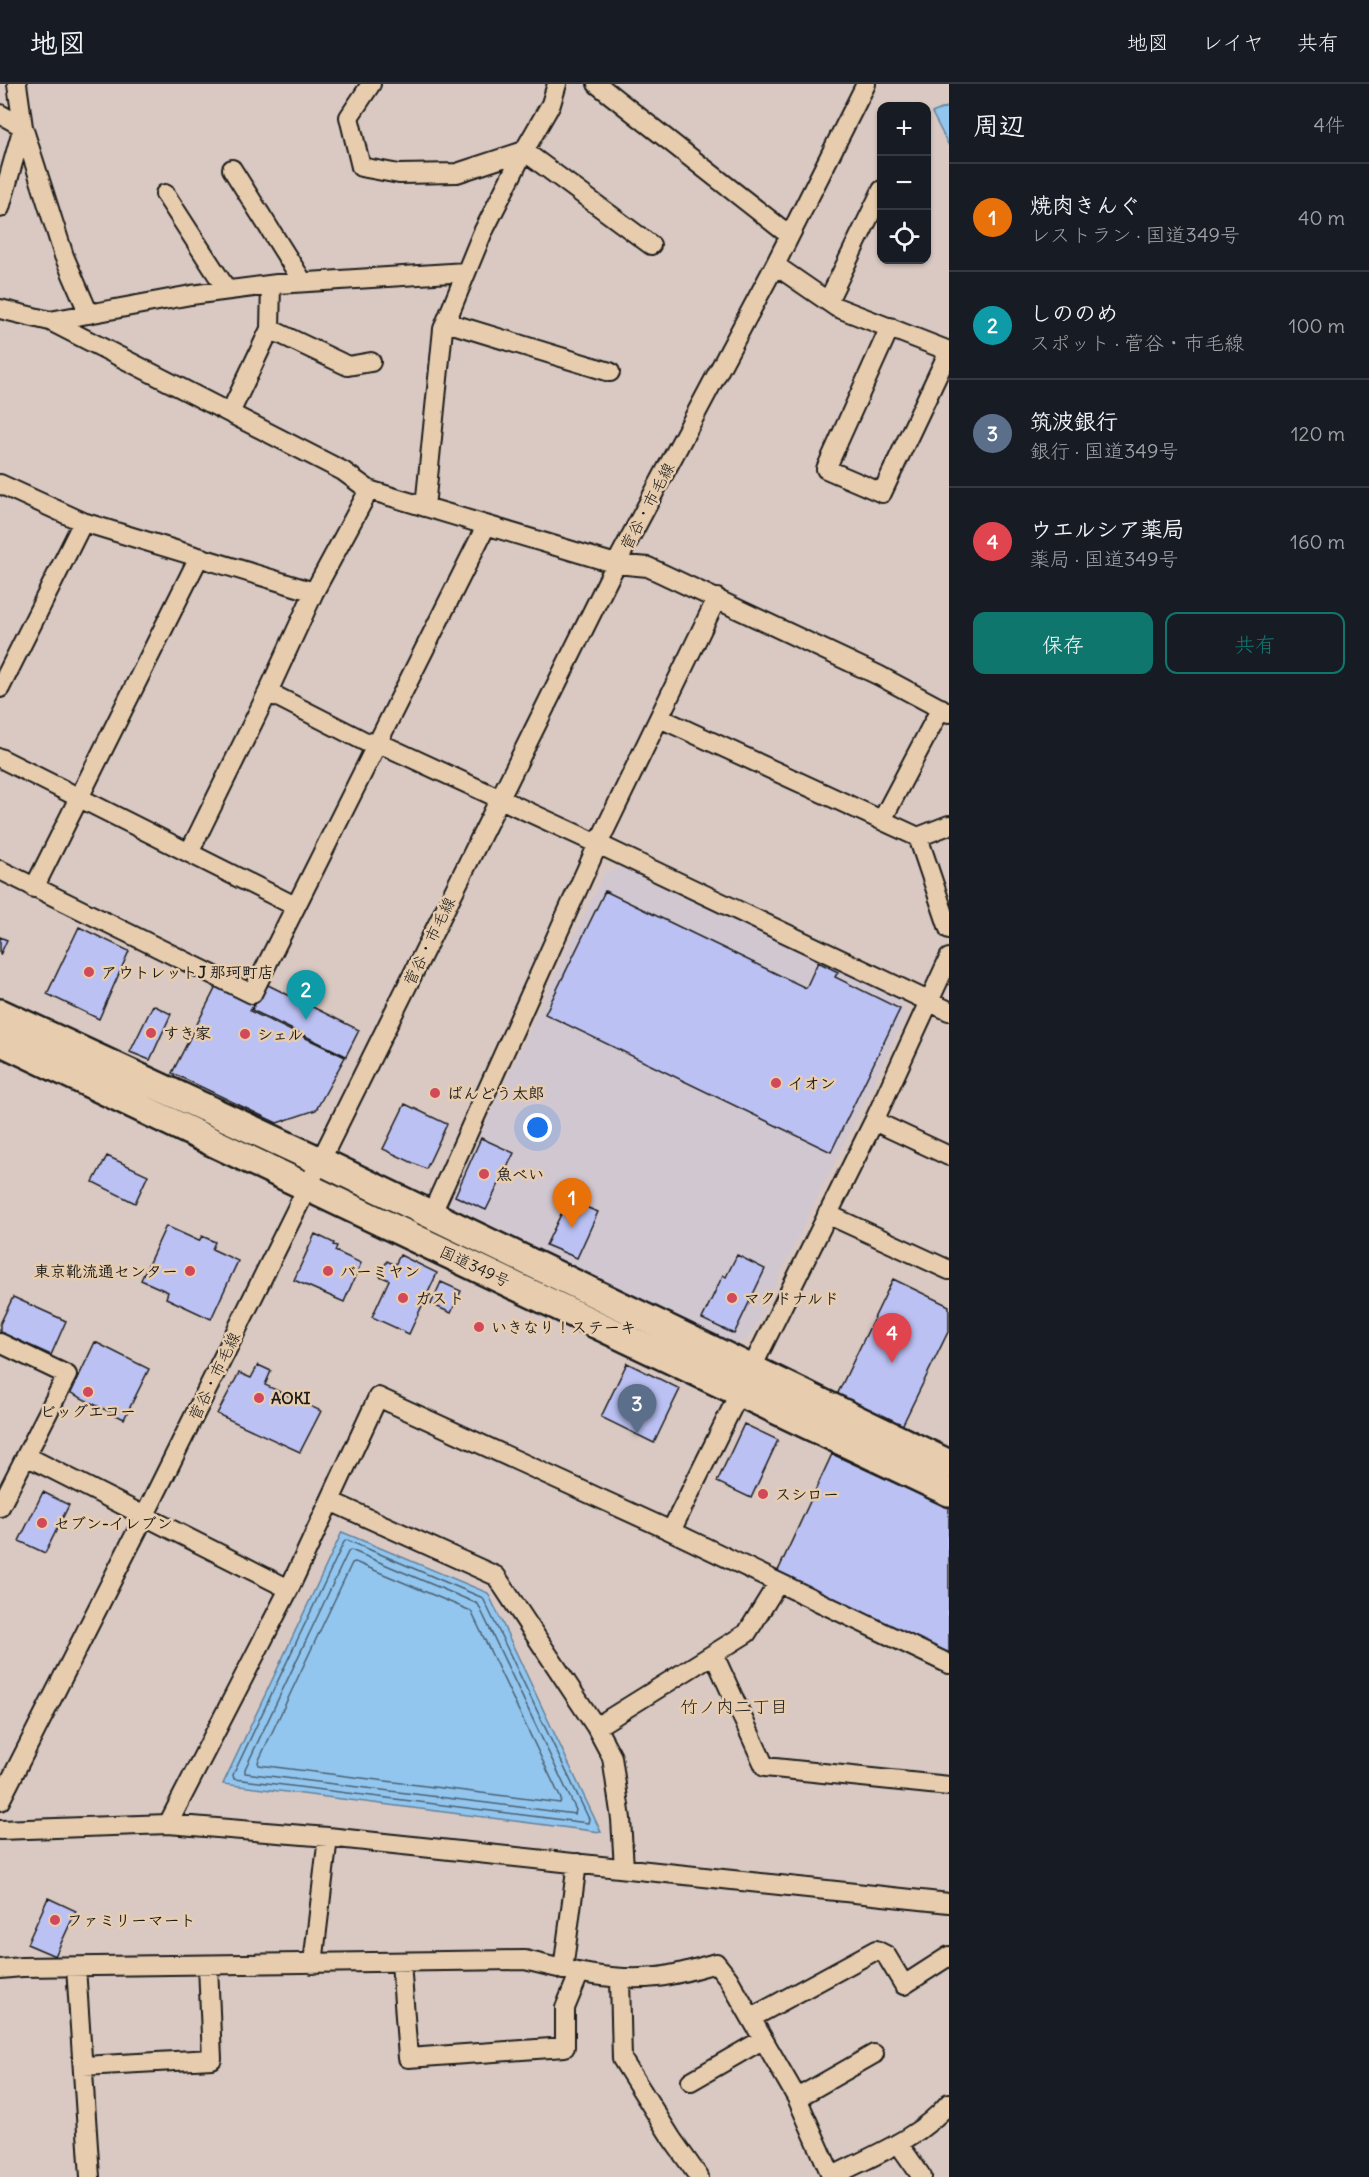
<!DOCTYPE html>
<html lang="ja">
<head>
<meta charset="utf-8">
<style>
	:root { --surface:#171b24; --page:#242831; --text:#f1f3f6; --muted:#9ea1a6; --line:#363941; --accent:#0f766e }
	body { margin:0; font-family:Delius,"Klee One",sans-serif; background:var(--page); color:var(--text) }
	.controls { position:absolute; right:18px; top:18px; display:grid; overflow:hidden; border-radius:12px; box-shadow:0 2px 4px #0004 }
	.controls button { width:54px; height:54px; display:grid; place-items:center; padding:0; border:0; border-bottom:2px solid var(--line); background:var(--surface); color:var(--text); font:30px sans-serif }
	.you { position:absolute; left:538px; top:1044px; width:21px; height:21px; margin:-15px; border:4px solid #fff; border-radius:50%; background:#1a73e8; box-shadow:0 0 0 9px #1a73e833 }
	.badge { display:grid; place-items:center; width:39px; height:39px; border-radius:50%; background:var(--accent); color:#fff; font-size:20px; font-weight:700 }
	.pin { position:absolute; translate:-50% -50px; filter:drop-shadow(0 2px 3px #0008) }
	.pin::after { content:''; position:absolute; top:32px; width:21px; height:18px; background:inherit; clip-path:polygon(0 0,100% 0,50% 100%) }
	.list { margin:0; padding:0; list-style:none }
	h2 { display:flex; justify-content:space-between; align-items:center; height:78px; margin:0; padding:0 24px; font-size:26px }
	h2 small { font-size:20px; font-weight:400; color:var(--muted) }
	.list li { display:grid; grid-template-columns:39px 1fr auto; gap:18px; align-items:center; box-sizing:border-box; height:108px; padding:0 24px; border-top:2px solid var(--line) }
	.list b { display:block; font-size:22px; white-space:nowrap }
	.list p { margin:0; font-size:20px; white-space:nowrap; color:var(--muted) }
	.list em { font-size:20px; font-style:normal; color:var(--muted) }
	.actions { display:flex; gap:12px; padding:18px 24px }
	.actions a { flex:1; padding:14px 0; border:2px solid var(--accent); border-radius:12px; text-align:center; font-size:21px; color:var(--accent) }
	.actions .main { background:var(--accent); color:#fff }
	.icon { flex:none; width:33px; height:33px; fill:none; stroke:currentColor; stroke-width:2; stroke-linecap:round; stroke-linejoin:round }
	.map { position:relative; flex:none; width:949px; height:2093px; overflow:hidden }
	header { display:flex; align-items:center; gap:36px; box-sizing:border-box; height:84px; padding:0 30px; background:var(--surface); border-bottom:2px solid var(--line) }
	header strong { font-size:28px }
	nav { display:flex; gap:33px; margin-inline-start:auto; font-size:21px }
	main { display:flex }
	aside { flex:1; background:var(--surface) }
	.map>svg:first-child { display:block }
</style>
</head>
<body>
<header>
<strong>地図</strong>
<nav><a>地図</a><a>レイヤ</a><a>共有</a></nav>
</header>
<main>
<div class="map">
<svg width="949" height="2093" viewBox="0 0 949 2093">
	<rect width="100%" height="100%" fill="#dac9c3"/>
	<filter id="ink" filterUnits="userSpaceOnUse"><feTurbulence type="fractalNoise" baseFrequency=".0167" numOctaves="2"/><feDisplacementMap in="SourceGraphic" scale="12" xChannelSelector="R" yChannelSelector="G"/><feConvolveMatrix kernelMatrix="1 2 1 2 8 2 1 2 1" color-interpolation-filters="sRGB"/></filter>
	<g filter="url(#ink)">
		<path fill="#d1c7d1" d="M623,782L899,912L905,933L751,1250L744,1257L734,1260L448,1120L604,789Z"/>
		<path fill="#92c6ef" stroke="#63829b" stroke-width="1.5" d="M949,22V62L932,29Z
			M342,1448L488,1509L601,1748L223,1700Z"/>
		<g fill="none" stroke-linecap="round" stroke-linejoin="round">
			<path stroke="#4b6070" stroke-width="1.5" d="M347,1456L483,1514L589,1735L588,1739L234,1695L233,1691L344,1458Z
				M351,1466L478,1520L576,1726L575,1730L245,1689V1685L348,1468Z
				M355,1478L471,1527L561,1715L560,1719L259,1681L258,1678L352,1479Z"/>
		</g>
		<path fill="#bbc1f3" stroke="#1c1c1c" stroke-width="1.5" d="M605,807L806,904L818,878L838,888L835,893L900,925L831,1068L545,930Z
			M79,843L129,867L99,935L47,910Z
			M0,853L7,856L0,871Z
			M266,900L359,946L346,972L252,926Z
			M216,903L254,920L250,927L345,973L316,1026L277,1039L172,989Z
			M153,921L171,930L150,976L130,968Z
			M405,1020L447,1040L426,1085L383,1065Z
			M481,1054L514,1069L486,1126L455,1112Z
			M107,1072L148,1091L135,1119L93,1098Z
			M568,1116L598,1128L577,1174L546,1161Z
			M166,1142L199,1157L202,1152L215,1158L212,1165L238,1177L211,1235L166,1214L168,1208L141,1196Z
			M315,1150L334,1159L333,1161L337,1162L335,1167L361,1179L344,1218L294,1196Z
			M400,1171L437,1189L409,1250L372,1233L389,1196L380,1192L387,1177L395,1181Z
			M737,1171L765,1185L734,1250L702,1235L723,1191L726,1193Z
			M893,1195L949,1222V1246L901,1344L836,1313Z
			M441,1198L461,1207L451,1229L431,1220Z
			M13,1213L66,1237L51,1271L0,1248V1240Z
			M95,1258L149,1285L124,1335L71,1309Z
			M627,1279L680,1305L654,1359L601,1333Z
			M258,1281L271,1287L265,1301L321,1327L300,1368L217,1330L239,1289L251,1294Z
			M744,1340L778,1356L751,1414L717,1398Z
			M832,1370L949,1424V1571L777,1489Z
			M43,1408L69,1421L45,1469L19,1457Z
			M48,1814L76,1827L55,1872L27,1860Z"/>
		<g fill="none" stroke-linecap="round" stroke-linejoin="round">
			<defs>
				<path id="minor" d="M17,0L23,43L64,172L89,230
					M371,0L349,33L361,83L399,90L457,89L524,67
					M597,0L789,151
					M0,30L23,43L0,124
					M524,67L651,161
					M232,85L303,198
					M165,110L227,206
					M775,181L836,223L949,267
					M828,217L882,106
					M0,225L50,237L343,387L369,406L616,480L648,483L878,591L949,629
					M50,237L191,211L277,200L466,188
					M446,238L610,288
					M890,243L826,385L882,409L949,267
					M270,245L348,282L371,278
					M230,329L270,245L271,201
					M0,400L83,438L314,508
					M425,423L443,245L482,150L524,67L551,20L557,0
					M0,604L83,438
					M268,608L366,658L379,659L598,760L949,927
					M660,634L918,753L949,741
					M0,674L295,822
					M882,736L941,624
					M918,753L949,845
					M189,769L268,608L314,508L369,406
					M0,786L252,910L486,442
					M34,804L199,473
					M874,1037L949,1072
					M827,1130L949,1186
					M431,1131L598,760L717,514
					M0,1259L67,1291L0,1423
					M26,1372L289,1505
					M330,1417L496,1492L596,1643L612,1673L621,1735L624,1784
					M671,1447L874,1037L949,874
					M714,1571L765,1683L949,1702
					M596,1643L747,1549L778,1499
					M0,1717L144,1433L616,480L775,181L866,0
					M168,1740L289,1505L378,1313L671,1447L949,1580
					M0,1746L168,1740L328,1753L949,1819
					M401,1878L408,1974L565,1963V1924L579,1890
					M313,1880L328,1753
					M76,1883L90,2093
					M0,1885L22,1883L525,1876C569,1887 612,1898 657,1893C677,1891 697,1884 716,1879L728,1894L797,2014L832,2093
					M563,1886L577,1779
					M620,1895L622,1975L672,2055L699,2093
					M751,1934L876,1866L886,1871L904,1901L949,1872
					M83,1982L212,1975L208,1881
					M691,1997L762,1956
					M797,2014L874,1970
					M898,2059L922,2093
					M831,2093C871,2072 919,2055 949,2019"/>
				<path id="highway" d="M0,929L320,1077L949,1380
					M0,957L949,1408"/>
			</defs>
			<use href="#minor" stroke="#1c1c1c" stroke-width="22"/>
			<use href="#highway" stroke="#1c1c1c" stroke-width="32"/>
			<use href="#minor" stroke="#e7cdae" stroke-width="18"/>
			<use href="#highway" stroke="#e7cdae" stroke-width="27"/>
		</g>
	</g>
	<g fill="#d1495b" stroke="#e7cdae" stroke-width="2">
		<circle cx="89" cy="888" r="6"/>
		<circle cx="151" cy="949" r="6"/>
		<circle cx="245" cy="950" r="6"/>
		<circle cx="776" cy="999" r="6"/>
		<circle cx="435" cy="1009" r="6"/>
		<circle cx="484" cy="1090" r="6"/>
		<circle cx="190" cy="1187" r="6"/>
		<circle cx="328" cy="1187" r="6"/>
		<circle cx="403" cy="1214" r="6"/>
		<circle cx="732" cy="1214" r="6"/>
		<circle cx="479" cy="1243" r="6"/>
		<circle cx="88" cy="1308" r="6"/>
		<circle cx="259" cy="1314" r="6"/>
		<circle cx="763" cy="1410" r="6"/>
		<circle cx="42" cy="1439" r="6"/>
		<circle cx="55" cy="1836" r="6"/>
	</g>
	<g text-anchor="middle" dominant-baseline="central" stroke-width="5" stroke-linejoin="round" paint-order="stroke">
		<g font-size="16" fill="#1c1c1c" stroke="#e7cdae">
			<text transform="translate(647 422) rotate(-62)">菅谷・市毛線</text>
			<text transform="translate(429 857) rotate(-64)">菅谷・市毛線</text>
			<text transform="translate(475 1182) rotate(25)">国道349号</text>
			<text transform="translate(214 1292) rotate(-64)">菅谷・市毛線</text>
		</g>
		<g font-size="16" font-weight="bold" fill="#1c1c1c" stroke="#e7cdae" text-anchor="start">
			<text x="101" y="888">アウトレットJ 那珂町店</text>
			<text x="163" y="949">すき家</text>
			<text x="257" y="950">シェル</text>
			<text x="788" y="999">イオン</text>
			<text x="447" y="1009">ばんどう太郎</text>
			<text x="496" y="1090">魚べい</text>
			<text x="178" y="1187" text-anchor="end">東京靴流通センター</text>
			<text x="340" y="1187">バーミヤン</text>
			<text x="415" y="1214">ガスト</text>
			<text x="744" y="1214">マクドナルド</text>
			<text x="491" y="1243">いきなり！ステーキ</text>
			<text x="271" y="1314">AOKI</text>
			<text x="88" y="1327" text-anchor="middle">ビッグエコー</text>
			<text x="775" y="1410">スシロー</text>
			<text x="54" y="1439">セブン-イレブン</text>
			<text x="67" y="1836">ファミリーマート</text>
		</g>
		<g font-size="18" fill="#1c1c1c" stroke="#e7cdae">
			<text x="734" y="1622">竹ノ内二丁目</text>
		</g>
	</g>
</svg>
<div class="controls">
<button>+</button>
<button>−</button>
<button><svg class="icon" aria-label="locate" viewBox="0 0 24 24"><circle cx="12" cy="12" r="6"/><path d="M12 2v4M12 18v4M2 12h4M18 12h4"/></svg></button>
</div>
<div class="you"></div>
<div class="pin badge" style="left:572px;top:1144px;background:#e8710a">1</div>
<div class="pin badge" style="left:306px;top:936px;background:#0f9aa8">2</div>
<div class="pin badge" style="left:637px;top:1350px;background:#5c6f8a">3</div>
<div class="pin badge" style="left:892px;top:1279px;background:#e0444e">4</div>
</div>
<aside>
<h2>周辺<small>4件</small></h2>
<ul class="list">
<li><span class="badge" style="background:#e8710a">1</span><div><b>焼肉きんぐ</b><p>レストラン · 国道349号</p></div><em>40 m</em></li>
<li><span class="badge" style="background:#0f9aa8">2</span><div><b>しののめ</b><p>スポット · 菅谷・市毛線</p></div><em>100 m</em></li>
<li><span class="badge" style="background:#5c6f8a">3</span><div><b>筑波銀行</b><p>銀行 · 国道349号</p></div><em>120 m</em></li>
<li><span class="badge" style="background:#e0444e">4</span><div><b>ウエルシア薬局</b><p>薬局 · 国道349号</p></div><em>160 m</em></li>
</ul>
<div class="actions"><a class="main">保存</a><a>共有</a></div>
</aside>
</main>
</body>
</html>
